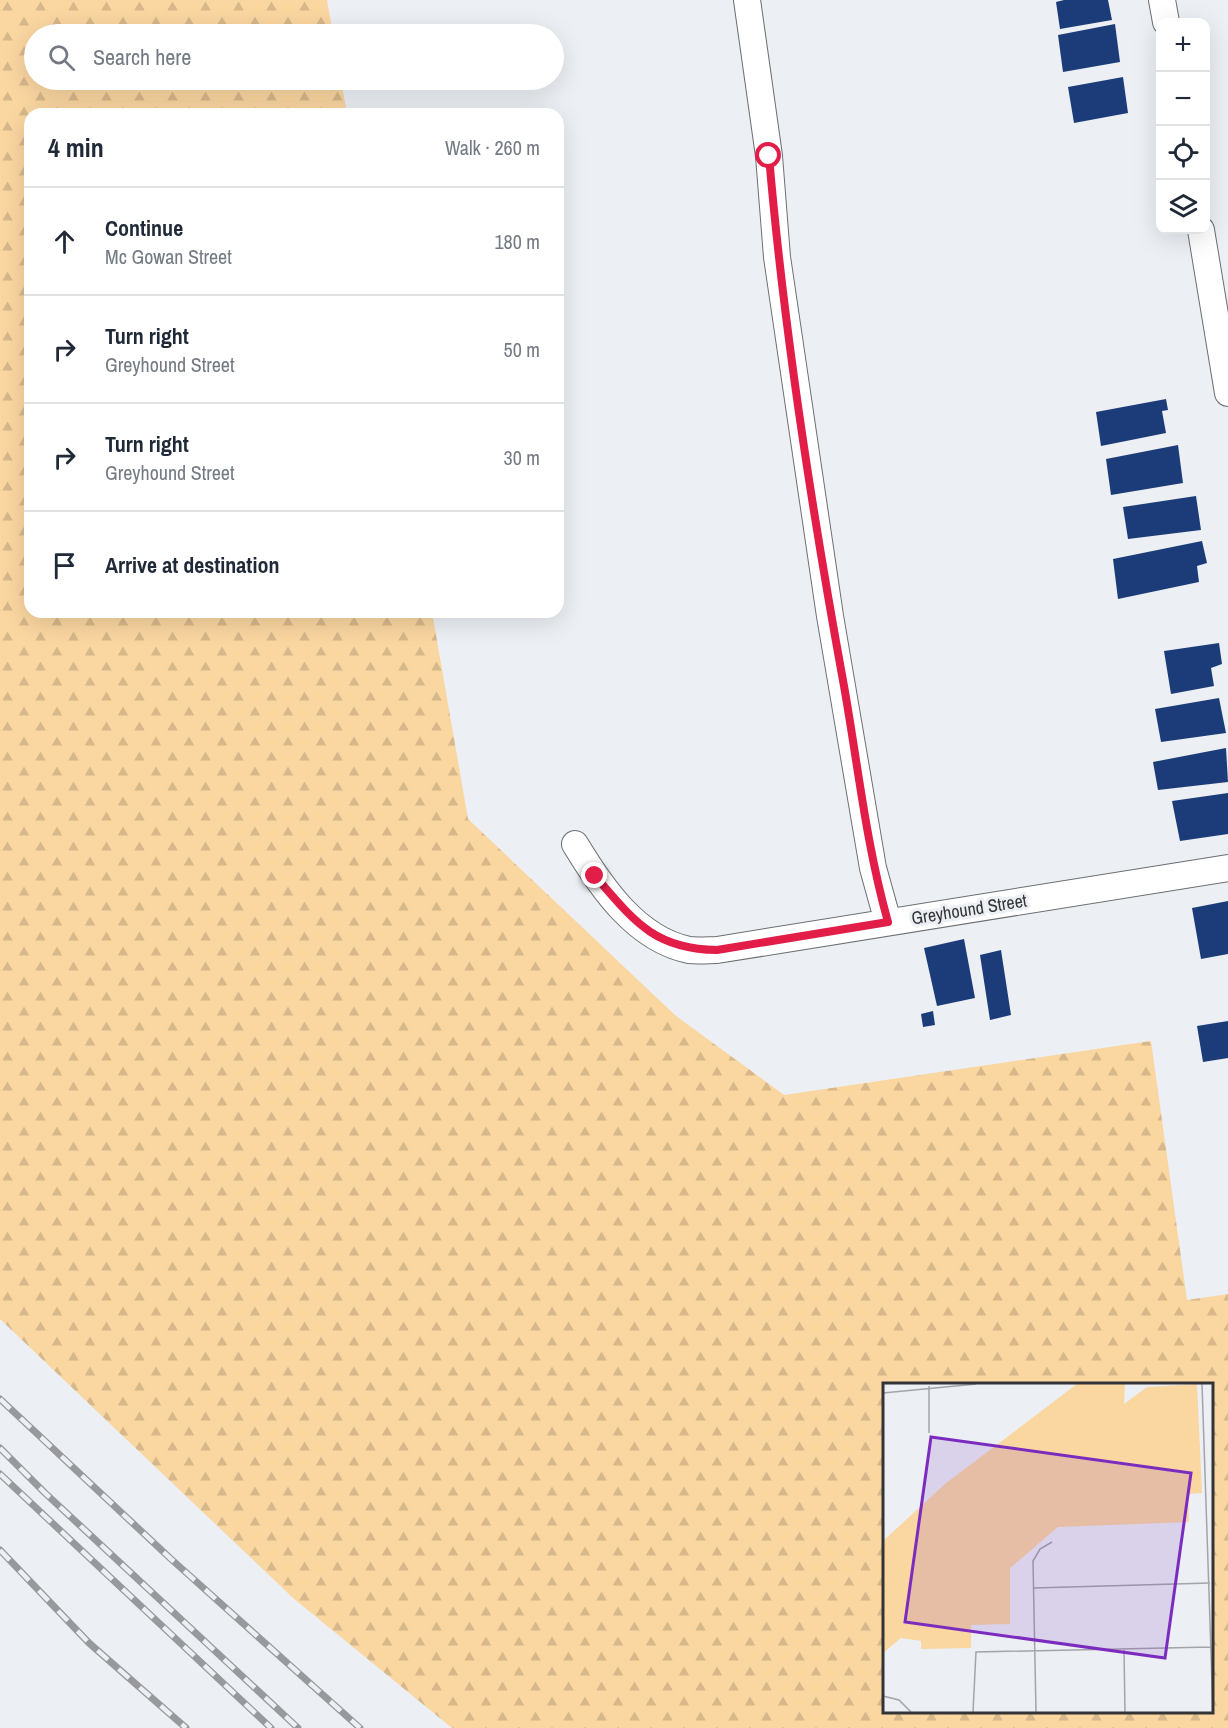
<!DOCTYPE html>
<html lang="en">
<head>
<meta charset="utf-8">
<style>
	:root { --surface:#fff; --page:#f2f2f3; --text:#1f2937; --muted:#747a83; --line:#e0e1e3 }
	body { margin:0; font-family:"Archivo Narrow",sans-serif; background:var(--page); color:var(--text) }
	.controls { position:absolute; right:18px; top:18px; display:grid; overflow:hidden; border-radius:12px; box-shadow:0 6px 24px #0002 }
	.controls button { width:54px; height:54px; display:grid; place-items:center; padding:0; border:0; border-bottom:2px solid var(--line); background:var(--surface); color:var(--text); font:30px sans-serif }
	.stop { position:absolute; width:18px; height:18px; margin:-14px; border:4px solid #e11d48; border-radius:50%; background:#fff }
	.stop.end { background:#e11d48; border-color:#fff; box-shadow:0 2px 6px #0008 }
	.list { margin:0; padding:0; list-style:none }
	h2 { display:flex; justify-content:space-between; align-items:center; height:78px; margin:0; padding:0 24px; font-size:26px }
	h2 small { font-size:20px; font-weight:400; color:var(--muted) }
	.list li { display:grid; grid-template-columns:39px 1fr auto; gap:18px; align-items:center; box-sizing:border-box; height:108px; padding:0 24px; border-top:2px solid var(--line) }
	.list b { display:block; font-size:22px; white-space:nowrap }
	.list p { margin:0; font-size:20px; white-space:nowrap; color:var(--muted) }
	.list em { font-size:20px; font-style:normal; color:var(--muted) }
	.icon { flex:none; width:33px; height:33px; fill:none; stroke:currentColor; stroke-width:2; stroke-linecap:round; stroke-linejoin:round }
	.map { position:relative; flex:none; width:1228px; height:1728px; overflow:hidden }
	.search { position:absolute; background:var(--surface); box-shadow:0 6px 24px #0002; left:24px; top:24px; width:540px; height:66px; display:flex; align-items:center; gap:15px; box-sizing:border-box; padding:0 21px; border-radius:33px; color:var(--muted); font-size:22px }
	.panel { position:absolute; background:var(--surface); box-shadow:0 6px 24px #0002; left:24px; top:108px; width:540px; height:510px; border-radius:18px }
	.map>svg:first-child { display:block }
</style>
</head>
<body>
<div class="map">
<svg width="1228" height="1728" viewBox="0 0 1228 1728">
	<defs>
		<pattern id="forest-firs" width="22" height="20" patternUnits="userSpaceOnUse" patternTransform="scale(1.5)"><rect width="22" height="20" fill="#fad6a1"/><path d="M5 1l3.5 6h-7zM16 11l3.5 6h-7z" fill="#d7b88b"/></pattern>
	</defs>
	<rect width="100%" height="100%" fill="#eceff4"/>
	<path fill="url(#forest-firs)" fill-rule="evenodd" d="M0,0H327L333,34H34V80H341L347,114H30V612H432L468,819L676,1016L784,1095L1151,1041L1187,1300L1228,1294V1728H452L293,1598L0,1319ZM884,1384H1212V1712H884Z"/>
	<path fill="#1c3c79" d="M1064,0H1108L1112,20L1060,29L1056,2Z
		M1115,24L1120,62L1063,72L1058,35Z
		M1123,77L1128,113L1074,123L1068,87Z
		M1166,399L1168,410L1162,411L1166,433L1101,446L1096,412Z
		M1178,445L1183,483L1111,495L1106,459Z
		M1196,496L1201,530L1128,539L1123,507Z
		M1202,541L1207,563L1197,566L1199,582L1118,599L1113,559Z
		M1219,643L1222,664L1211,668L1214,686L1171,694L1164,651Z
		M1219,698L1226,733L1161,742L1155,709Z
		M1226,748L1228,782L1158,790L1153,762Z
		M1228,793V834L1180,841L1172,801Z
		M1228,901V954L1201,959L1192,908Z
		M964,939L975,998L937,1006L924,948Z
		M1001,950L1011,1015L990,1020L980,955Z
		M933,1011L935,1025L923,1027L921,1014Z
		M1228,1021V1058L1203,1062L1197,1026Z"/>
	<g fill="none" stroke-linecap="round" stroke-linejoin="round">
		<defs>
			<path id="minor" d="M747,0L769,156L777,257L830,616L873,868L888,922
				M1162,0L1166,22
				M1201,230L1228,393
				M575,844C601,887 636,939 689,950C698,951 709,950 717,950L1228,868"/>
		</defs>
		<use href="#minor" stroke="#6b6e72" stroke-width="28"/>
		<use href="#minor" stroke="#fff" stroke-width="26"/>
		<defs>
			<path id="rail" d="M0,1399L171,1559L360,1728
				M0,1448L45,1493L298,1728
				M0,1474L271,1728
				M0,1550L89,1643L186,1728"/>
		</defs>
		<use href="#rail" stroke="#97999c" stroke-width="7"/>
		<use href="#rail" stroke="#eceff4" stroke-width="4.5" stroke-dasharray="14" stroke-linecap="butt"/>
	</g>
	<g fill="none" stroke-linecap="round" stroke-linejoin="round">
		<path stroke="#e11d48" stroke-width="8" d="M595,876C634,921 654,949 717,950L888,922C866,844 858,765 844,686C812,511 784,333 769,156"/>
	</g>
	<g text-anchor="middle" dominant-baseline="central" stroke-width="6" stroke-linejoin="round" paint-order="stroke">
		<g font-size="18" fill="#333436" stroke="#eceff4">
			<text transform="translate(969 909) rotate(-9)">Greyhound Street</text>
		</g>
	</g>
	<g transform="translate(883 1383)">
		<rect width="330" height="330" fill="#eceff4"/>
		<path d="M194,1H242L241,21L264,4L314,1L319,110L305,111L306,139L175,144L127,185V241L88,242V265L38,266V258L18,255L0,270V158L62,101Z" fill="#fad6a1"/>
		<path fill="none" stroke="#a2a4a8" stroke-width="1.5" d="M319,1L330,329M0,10L93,1M46,50V3M151,205L327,200M241,267L242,329M0,313L16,317L28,329M90,329L93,269L328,264M153,329L150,178L157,166L169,159"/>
		<path fill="#7b2cbf" fill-opacity="0.15" stroke="#7b2cbf" stroke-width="3" d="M48,54L308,90L282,275L22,239Z"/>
		<rect width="330" height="330" fill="none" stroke="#333436" stroke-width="3"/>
	</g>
</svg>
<div class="controls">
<button>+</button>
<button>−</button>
<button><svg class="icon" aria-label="locate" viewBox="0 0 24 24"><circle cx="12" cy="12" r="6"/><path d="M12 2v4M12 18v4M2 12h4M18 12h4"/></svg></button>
<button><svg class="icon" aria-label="layers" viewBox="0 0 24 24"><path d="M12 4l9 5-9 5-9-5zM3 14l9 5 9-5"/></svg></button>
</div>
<div class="stop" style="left:769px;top:156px"></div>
<div class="stop end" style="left:595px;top:876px"></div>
<div class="search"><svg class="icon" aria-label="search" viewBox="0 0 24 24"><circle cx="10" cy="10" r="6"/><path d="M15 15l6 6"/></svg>Search here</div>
<section class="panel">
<h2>4 min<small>Walk · 260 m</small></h2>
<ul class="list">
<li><svg class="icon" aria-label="ahead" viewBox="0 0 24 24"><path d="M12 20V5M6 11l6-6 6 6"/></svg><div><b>Continue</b><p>Mc Gowan Street</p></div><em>180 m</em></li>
<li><svg class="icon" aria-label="right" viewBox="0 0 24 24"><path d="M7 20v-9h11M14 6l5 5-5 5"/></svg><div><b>Turn right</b><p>Greyhound Street</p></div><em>50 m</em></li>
<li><svg class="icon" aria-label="right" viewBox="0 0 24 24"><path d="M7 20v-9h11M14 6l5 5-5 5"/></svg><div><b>Turn right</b><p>Greyhound Street</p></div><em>30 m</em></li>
<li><svg class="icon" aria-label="arrive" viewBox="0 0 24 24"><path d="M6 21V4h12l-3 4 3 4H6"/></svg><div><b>Arrive at destination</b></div></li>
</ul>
</section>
</div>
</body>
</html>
